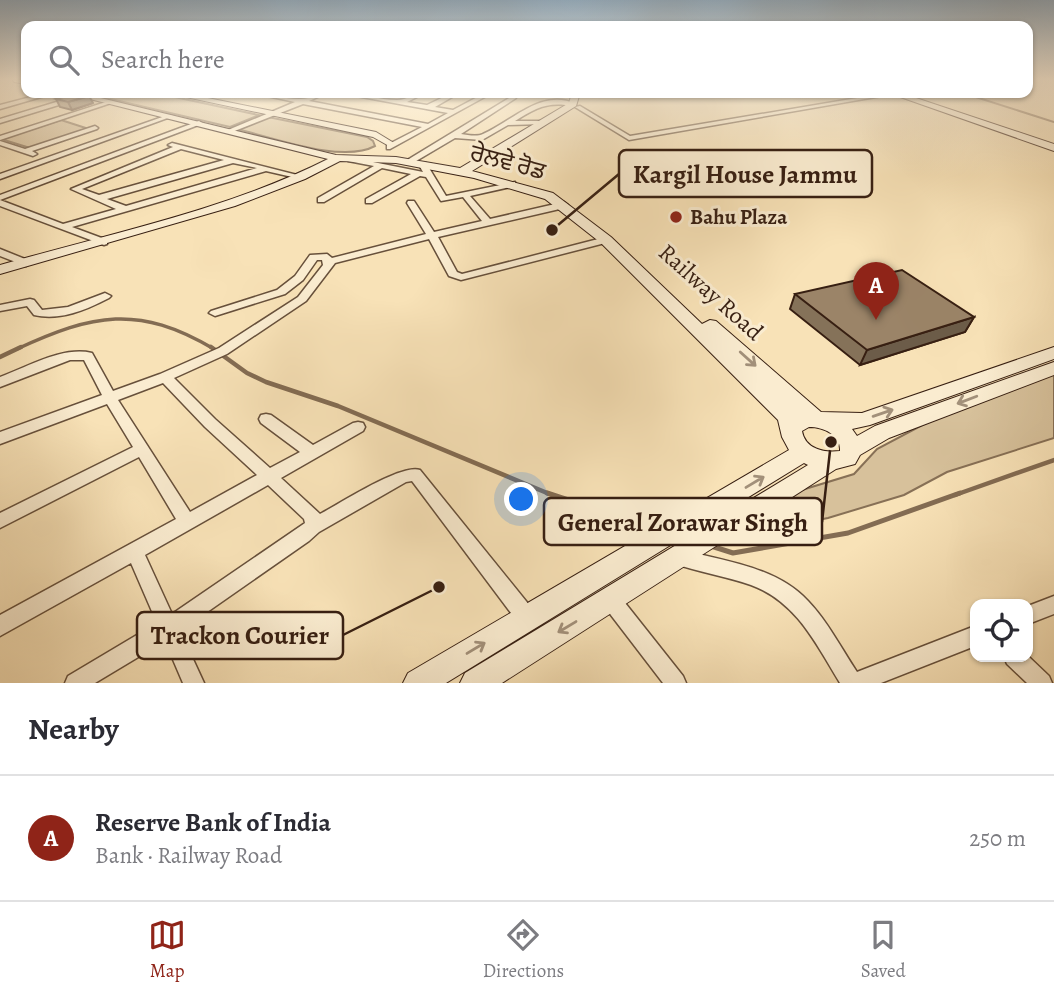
<!DOCTYPE html>
<html lang="en">
<head>
<meta charset="utf-8">
<style>
	:root { --surface:#fff; --page:#f7f7f7; --text:#2b2b33; --muted:#7c7c81; --line:#e1e1e2; --accent:#8f2418 }
	body { margin:0; font-family:Alegreya,"Noto Sans Gurmukhi",serif; background:var(--page); color:var(--text) }
	.controls { position:absolute; right:21px; bottom:21px; display:grid; overflow:hidden; border-radius:14px; box-shadow:0 2px 5px #0004 }
	.controls button { width:63px; height:63px; display:grid; place-items:center; padding:0; border:0; border-bottom:2px solid var(--line); background:var(--surface); color:var(--text); font:35px sans-serif }
	.you { position:absolute; left:522px; top:500px; width:24px; height:24px; margin:-18px; border:5px solid #fff; border-radius:50%; background:#1a73e8; box-shadow:0 0 0 10px #1a73e833 }
	.badge { display:grid; place-items:center; width:46px; height:46px; border-radius:50%; background:var(--accent); color:#fff; font-size:23px; font-weight:700 }
	.pin { position:absolute; translate:-50% -58px; filter:drop-shadow(0 2px 4px #0008) }
	.pin::after { content:''; position:absolute; top:37px; width:24px; height:21px; background:inherit; clip-path:polygon(0 0,100% 0,50% 100%) }
	.list { margin:0; padding:0; list-style:none }
	h2 { display:flex; justify-content:space-between; align-items:center; height:91px; margin:0; padding:0 28px; font-size:30px }
	h2 small { font-size:23px; font-weight:400; color:var(--muted) }
	.list li { display:grid; grid-template-columns:46px 1fr auto; gap:21px; align-items:center; box-sizing:border-box; height:126px; padding:0 28px; border-top:2px solid var(--line) }
	.list b { display:block; font-size:26px; white-space:nowrap }
	.list p { margin:0; font-size:23px; white-space:nowrap; color:var(--muted) }
	.list em { font-size:23px; font-style:normal; color:var(--muted) }
	.icon { flex:none; width:38px; height:38px; fill:none; stroke:currentColor; stroke-width:2; stroke-linecap:round; stroke-linejoin:round }
	.map { position:relative; flex:none; width:1054px; height:683px; overflow:hidden }
	.search { position:absolute; background:var(--surface); box-shadow:0 2px 5px #0004; left:21px; right:21px; top:21px; height:77px; display:flex; align-items:center; gap:18px; box-sizing:border-box; padding:0 24px; border-radius:14px; color:var(--muted); font-size:26px }
	.sheet { height:217px; background:var(--surface) }
	nav { display:flex; justify-content:space-around; align-items:center; box-sizing:border-box; height:98px; border-top:2px solid var(--line); background:var(--surface); font-size:19px; color:var(--muted) }
	nav a { display:grid; justify-items:center; gap:4px }
	nav .on { color:var(--accent) }
	.map>svg:first-child { display:block }
</style>
</head>
<body>
<div class="map">
<svg width="1054" height="683" viewBox="0 0 1054 683">
	<rect width="100%" height="100%" fill="#f8e2b7"/>
	<filter id="stains"><feTurbulence type="fractalNoise" baseFrequency=".00286" numOctaves="4"/><feColorMatrix values="0 0 0 0 .2 0 0 0 0 .09 0 0 0 0 .02 0 0 0 .5 -.17"/></filter>
	<radialGradient id="worn" r=".72"><stop offset=".6" stop-color="#630" stop-opacity="0"/><stop offset="1" stop-color="#630" stop-opacity=".3"/></radialGradient>
	<path fill="#d7c19b" stroke="#877056" stroke-width="2" d="M85,93H156L259,115L230,127Z
		M268,117L367,137L373,141L375,146C342,164 272,137 237,129Z
		M61,120L89,129L30,148L1,139Z
		M1054,373V438L947,472L904,495L828,518L715,540L792,493L854,474L877,449L928,422Z"/>
	<g fill="none" stroke-linecap="round" stroke-linejoin="round">
		<path stroke="#836c53" stroke-width="2" d="M963,93L1054,122"/>
		<path stroke="#836c53" stroke-width="3.5" d="M17,349C93,314 138,304 214,349"/>
		<path stroke="#836c53" stroke-width="4.5" d="M211,347L247,373L266,382L338,406L552,495
			M0,357L21,347
			M955,495L1054,460"/>
		<path stroke="#836c53" stroke-width="5" d="M547,493L657,529
			M711,546L733,553L848,533L960,493"/>
		<defs>
			<path id="street" d="M46,93H55L0,109V105Z
				M253,93C269,92 283,99 299,99C308,100 317,93 327,93L309,101L428,124L448,113L340,93C359,92 378,100 397,100C407,100 415,93 425,93L407,102L427,105L452,93H459L435,107L453,110L485,93H492L390,149H387V145L422,127L303,104L232,132H228V130L295,102Z
				M887,93H899L629,140L575,107L580,106L630,136Z
				M73,97L75,100L0,123V119Z
				M511,97L516,98L461,134C468,135 477,137 483,134C513,121 541,88 576,104L573,106C548,101 535,108 515,121H543L545,122V124L508,125L482,140L455,138L411,164L404,162Z
				M109,101L114,102L0,140V136Z
				M168,115L173,116L0,179V174Z
				M199,121L202,123L201,124L0,200L63,224L116,209L71,189L173,147L168,145L172,143L305,177L301,179L266,171L72,227L107,240V244L104,245L0,206V195ZM181,149L224,160L99,195L82,189ZM233,163L257,168L126,206L107,199Z
				M95,126L98,128L97,129L32,151L37,154L33,156L0,145V141L25,149Z
				M348,157L423,172L419,165L426,163L446,196L515,182V186L470,196L490,219L564,202L568,205L564,208L438,237L457,272L462,274L606,237L611,240L609,242L461,280L449,276L429,239L335,263L306,301L227,354L174,378L215,419L270,468L300,452L261,423L259,419L261,415L266,414L271,415L313,445L353,423L358,422L363,423L365,427L363,431L281,478L320,514C339,504 402,463 420,470L534,611L537,618L534,625L527,628L520,625L412,481L406,482L319,532L309,541L180,631L204,683H183L165,641L95,683H65L68,676L157,623L131,563L0,636V615L176,519L139,457L0,528V513L133,447L107,404L0,444V432L102,395L84,360H70L0,387V377C28,367 62,346 92,353L113,391L160,374L219,348L298,297L323,265L322,260H317L303,280L285,294L215,316L209,313L211,311L277,290L295,276L310,255L327,254L332,258L426,234L407,203L408,201H414L434,232L482,221L463,197L441,201L426,177L420,176L372,203H366V199L411,174L382,168L324,202H318V198L374,166L348,161ZM163,383L205,427L257,475L190,512L118,400ZM268,485L304,519L305,523L172,614L145,555Z
				M0,249L30,261L31,263L26,266L0,256Z
				M105,293L111,296L109,298C86,310 60,321 34,315L27,306L0,311V305L30,299L34,300L42,310L68,307Z
				M679,549C722,561 776,566 808,601C828,622 841,648 857,672L975,626V646L881,683H840C816,644 797,602 751,585C725,576 698,572 673,563L670,557L673,551Z
				M611,591L618,594L683,676L686,683H663L604,606L602,600L604,594Z
				M1054,596V614L1028,624V606Z
				M1028,656L1049,676L1052,683H1027L1007,664L1004,657Z"/>
			<path id="secondary" d="M13,80H26V84L14,82Z
				M66,93H80L336,155L396,157L460,168L569,103L572,93H580L576,106L472,171L553,193L611,237L702,324L710,320L716,321L821,412L862,413L1054,347V359L870,425L852,429L857,436L875,426L1054,362V375L889,438L860,455L855,464L836,469L502,683H460L465,673L808,465L804,463L446,683H403L408,673L789,450L782,437L778,420L601,243L545,199L474,178L396,163L340,161L305,179L235,206L0,274V265C108,234 227,210 328,159ZM809,427C824,427 841,435 840,451C824,453 805,449 802,431Z
				M167,93H183L376,132L394,143L389,146L373,137Z
				M889,93H901L1054,144V151Z"/>
		</defs>
		<use href="#street" stroke="#67503b" stroke-width="3"/>
		<use href="#secondary" stroke="#371f12" stroke-width="2"/>
		<use href="#street" fill="#faecd0" fill-rule="evenodd"/>
		<use href="#secondary" fill="#faecd0" fill-rule="evenodd"/>
	</g>
	<path fill="#857259" stroke="#371f12" stroke-width="2" d="M56,99L93,103L72,110L60,107Z
		M795,294L974,317L965,332L860,365L790,309Z"/>
	<path fill="#6c5c49" stroke="#371f12" stroke-width="2" d="M89,96L93,103L72,110L68,102Z
		M974,317L965,332L860,365L867,350Z"/>
	<path fill="#9b8468" stroke="#371f12" stroke-width="2" d="M77,93L89,96L68,102L56,99Z
		M902,270L974,317L867,350L795,294Z"/>
	<defs><path id="oneway-shaft" d="M-6 0H5M1.5-3L5.5 0L1.5 3" fill="none" stroke-width="1.6" stroke-linecap="round" stroke-linejoin="round" transform="scale(1.75)"/></defs>
	<g stroke="#a2907a">
		<use href="#oneway-shaft" transform="translate(748 359) rotate(42)"/>
		<use href="#oneway-shaft" transform="translate(967 400) rotate(159)"/>
		<use href="#oneway-shaft" transform="translate(883 413) rotate(-19)"/>
		<use href="#oneway-shaft" transform="translate(755 482) rotate(-31)"/>
		<use href="#oneway-shaft" transform="translate(567 627) rotate(149)"/>
		<use href="#oneway-shaft" transform="translate(476 648) rotate(-31)"/>
	</g>
	<linearGradient id="sky" x2="0" y2="1"><stop stop-color="#94acbe"/><stop offset="0.45" stop-color="#fcf2df"/><stop offset="1" stop-color="#fcf2df" stop-opacity="0"/></linearGradient>
	<rect width="1054" height="176" fill="url(#sky)"/>
	<circle fill="#8f2418" stroke="#faecd0" stroke-width="2.5" cx="676" cy="217" r="7"/>
	<g text-anchor="middle" dominant-baseline="central" stroke-width="6" stroke-linejoin="round" paint-order="stroke">
		<g font-size="21" font-weight="bold" fill="#371f12" stroke="#faecd0" text-anchor="start">
			<text x="690" y="217">Bahu Plaza</text>
		</g>
		<g font-size="24" fill="#371f12" stroke="#faecd0">
			<text transform="translate(508 162) rotate(15)">ਰੇਲਵੇ ਰੋਡ</text>
			<text transform="translate(711 292) rotate(42)">Railway Road</text>
		</g>
	</g>
	<path fill="none" stroke="#371f12" stroke-width="2.5" d="M552 230L619 174M831 442L822 522M439 587L343 635"/>
	<g fill="#371f12" stroke="#faecd0" stroke-width="2.5">
		<circle cx="552" cy="230" r="7"/>
		<circle cx="831" cy="442" r="7"/>
		<circle cx="439" cy="587" r="7"/>
	</g>
	<g fill="#faecd0" stroke="#371f12" stroke-width="2.5">
		<rect x="619" y="150" width="253" height="47" rx="7"/>
		<rect x="544" y="498" width="278" height="47" rx="7"/>
		<rect x="137" y="612" width="206" height="47" rx="7"/>
	</g>
	<g font-size="26" text-anchor="middle" font-weight="bold" fill="#371f12">
		<text x="745" y="183">Kargil House Jammu</text>
		<text x="683" y="531">General Zorawar Singh</text>
		<text x="240" y="644">Trackon Courier</text>
	</g>
	<rect width="100%" height="100%" filter="url(#stains)"/>
	<rect width="100%" height="100%" fill="url(#worn)"/>
</svg>
<div class="controls">
<button><svg class="icon" aria-label="locate" viewBox="0 0 24 24"><circle cx="12" cy="12" r="6"/><path d="M12 2v4M12 18v4M2 12h4M18 12h4"/></svg></button>
</div>
<div class="you"></div>
<div class="pin badge" style="left:876px;top:320px">A</div>
<div class="search"><svg class="icon" aria-label="search" viewBox="0 0 24 24"><circle cx="10" cy="10" r="6"/><path d="M15 15l6 6"/></svg>Search here</div>
</div>
<section class="sheet">
<h2>Nearby<small></small></h2>
<ul class="list">
<li><span class="badge">A</span><div><b>Reserve Bank of India</b><p>Bank · Railway Road</p></div><em>250 m</em></li>
</ul>
</section>
<nav>
<a class="on"><svg class="icon" aria-label="map" viewBox="0 0 24 24"><path d="M3 6l6-2 6 2 6-2v14l-6 2-6-2-6 2zM9 4v14M15 6v14"/></svg>Map</a>
<a><svg class="icon" aria-label="directions" viewBox="0 0 24 24"><path d="M12 3l9 9-9 9-9-9zM9 14v-3h6M13 9l2 2-2 2"/></svg>Directions</a>
<a><svg class="icon" aria-label="saved" viewBox="0 0 24 24"><path d="M7 4h10v16l-5-4-5 4z"/></svg>Saved</a>
</nav>
</body>
</html>
